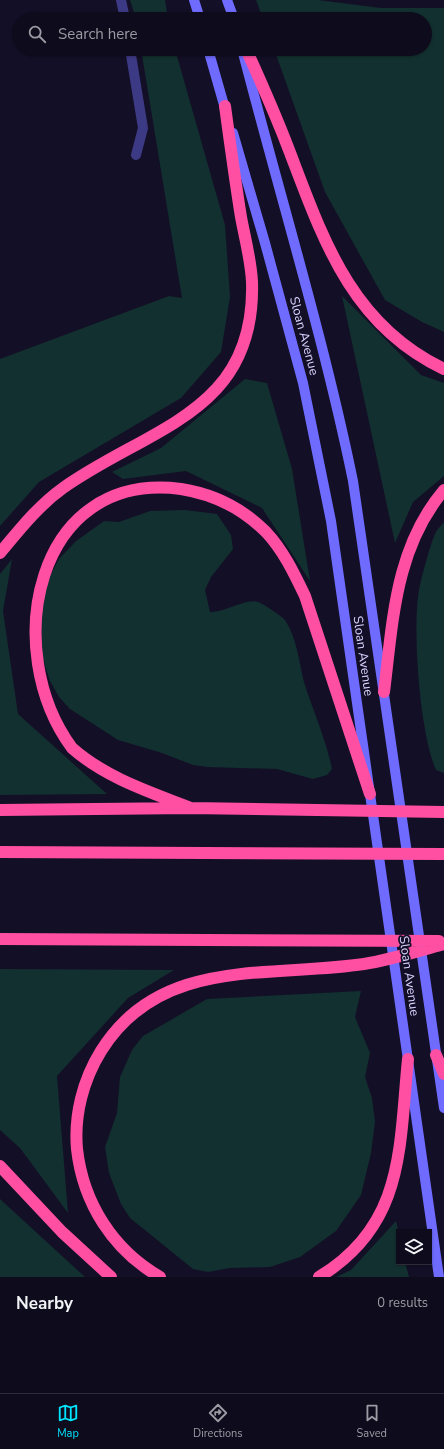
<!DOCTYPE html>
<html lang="en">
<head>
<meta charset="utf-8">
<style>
	:root { --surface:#0e0b1c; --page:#1c1929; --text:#f1f3f6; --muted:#9b9ba3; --line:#2e2b3b; --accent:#00e5ff }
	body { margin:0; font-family:"Nunito Sans",sans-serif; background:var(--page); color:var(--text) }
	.controls { position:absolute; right:12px; bottom:12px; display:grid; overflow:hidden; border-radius:0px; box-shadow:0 1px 3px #0004 }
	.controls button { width:36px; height:36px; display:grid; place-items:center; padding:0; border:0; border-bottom:1px solid var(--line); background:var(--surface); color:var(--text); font:20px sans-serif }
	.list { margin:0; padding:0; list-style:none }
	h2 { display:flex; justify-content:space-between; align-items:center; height:52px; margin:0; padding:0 16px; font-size:17px }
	h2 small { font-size:13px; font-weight:400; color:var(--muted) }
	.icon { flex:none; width:22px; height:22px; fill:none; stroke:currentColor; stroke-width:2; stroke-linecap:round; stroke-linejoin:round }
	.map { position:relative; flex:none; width:444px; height:1277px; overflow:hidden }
	.search { position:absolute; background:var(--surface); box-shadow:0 1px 3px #0004; left:12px; right:12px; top:12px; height:44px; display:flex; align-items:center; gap:10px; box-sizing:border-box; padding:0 14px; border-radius:22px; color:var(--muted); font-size:15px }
	.sheet { height:116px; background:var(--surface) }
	nav { display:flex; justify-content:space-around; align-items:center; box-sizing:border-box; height:56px; border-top:1px solid var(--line); background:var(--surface); font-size:11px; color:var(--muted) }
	nav a { display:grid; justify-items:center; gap:2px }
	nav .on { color:var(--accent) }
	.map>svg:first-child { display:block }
</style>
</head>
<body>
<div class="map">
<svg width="444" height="1277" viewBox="0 0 444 1277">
	<rect width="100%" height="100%" fill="#130f26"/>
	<path fill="#12302f" d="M130,0H165L168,19H136Z
		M256,0H318L381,8H444V332L422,322L385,300L325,192L274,49H425V19H263Z
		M141,49H175L225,225L230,297L221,352L181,398L39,482L0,526V359L169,296L182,298Z
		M342,296L421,375L444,383V476L413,502L395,543Z
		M245,379L267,383L292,469L310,581L262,508L186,471L123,479L112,472L161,448Z
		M185,510L217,514L231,535L233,549L211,577L205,590L210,612C226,613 244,598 258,602C262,603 283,617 285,620C297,638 299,662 304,682C313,711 326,739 332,769L327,775L313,779L277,769L208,767L193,765L162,753L118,740L70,709L59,697L50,681L37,641L42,597L51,574L59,559L76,541L104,521L119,522L150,511Z
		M444,522V773L436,770C420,734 412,630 419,590C421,579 431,541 436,532C438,528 442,525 444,522Z
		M12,559L3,611L18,714L107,794L0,795V574Z
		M0,969L174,970L128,998L57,1076L68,1213L20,1148L0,1130Z
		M361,991L355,1017L370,1053L365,1077L372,1098L375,1122L371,1153L361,1195L336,1231L300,1257L270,1267L230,1268L208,1272L193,1269L130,1218L121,1204L109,1173L105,1147L117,1113L120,1077L132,1050L143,1036L207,999Z
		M0,1199L85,1277H0Z
		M396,1221L399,1234V1262H405L409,1277H336L351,1270Z"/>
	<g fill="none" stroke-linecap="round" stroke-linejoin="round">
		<path stroke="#3d3a85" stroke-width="10" d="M121,0L125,19
			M130,49L143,128L136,155"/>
		<path stroke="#6f6bff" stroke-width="10" d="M194,0L200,19
			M227,0L234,19
			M208,49L226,112
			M242,49C279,193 323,335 353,481L444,1108
			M233,133L265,243L303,383L331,521L439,1277"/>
		<path stroke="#ff4fa3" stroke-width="12" d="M246,49C261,82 276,116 289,150C323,239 351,325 444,369
			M0,553C20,529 38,506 63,488C149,427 256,413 252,282C251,260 245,239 241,217C235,180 230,143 225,106
			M384,692C393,620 395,548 444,490
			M191,808C150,792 106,778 72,748C0,651 34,470 181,489C213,494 243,509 266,532C283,550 294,573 305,596L370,794
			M0,810L191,808L444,812
			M0,852L444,854
			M0,939L439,941
			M436,1055L444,1074
			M0,1166L62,1232L111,1277
			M160,1277C113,1250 83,1203 77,1149C74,1115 83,1080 101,1051C160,956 269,978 364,964C390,960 418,951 444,944
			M319,1277C405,1225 399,1148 408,1059"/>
	</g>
	<g text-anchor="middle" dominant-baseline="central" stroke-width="3.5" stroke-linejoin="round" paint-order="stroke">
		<g font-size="13" fill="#d9d4ff" stroke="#130f26">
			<text transform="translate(304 336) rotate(75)">Sloan Avenue</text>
			<text transform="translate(363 656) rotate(82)">Sloan Avenue</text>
			<text transform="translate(409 976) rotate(82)">Sloan Avenue</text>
		</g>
	</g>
</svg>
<div class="controls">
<button><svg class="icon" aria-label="layers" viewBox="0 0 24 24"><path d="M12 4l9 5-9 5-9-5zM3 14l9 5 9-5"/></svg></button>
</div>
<div class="search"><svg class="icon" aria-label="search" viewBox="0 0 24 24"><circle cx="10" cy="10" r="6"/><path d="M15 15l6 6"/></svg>Search here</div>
</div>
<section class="sheet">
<h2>Nearby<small>0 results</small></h2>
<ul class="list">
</ul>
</section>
<nav>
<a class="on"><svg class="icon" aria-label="map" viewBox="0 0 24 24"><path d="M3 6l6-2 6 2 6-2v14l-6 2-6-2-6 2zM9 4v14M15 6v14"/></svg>Map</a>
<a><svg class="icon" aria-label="directions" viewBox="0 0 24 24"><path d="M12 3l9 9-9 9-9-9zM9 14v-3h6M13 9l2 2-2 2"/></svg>Directions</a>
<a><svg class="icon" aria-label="saved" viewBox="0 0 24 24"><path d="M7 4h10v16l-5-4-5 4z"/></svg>Saved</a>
</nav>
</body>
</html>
